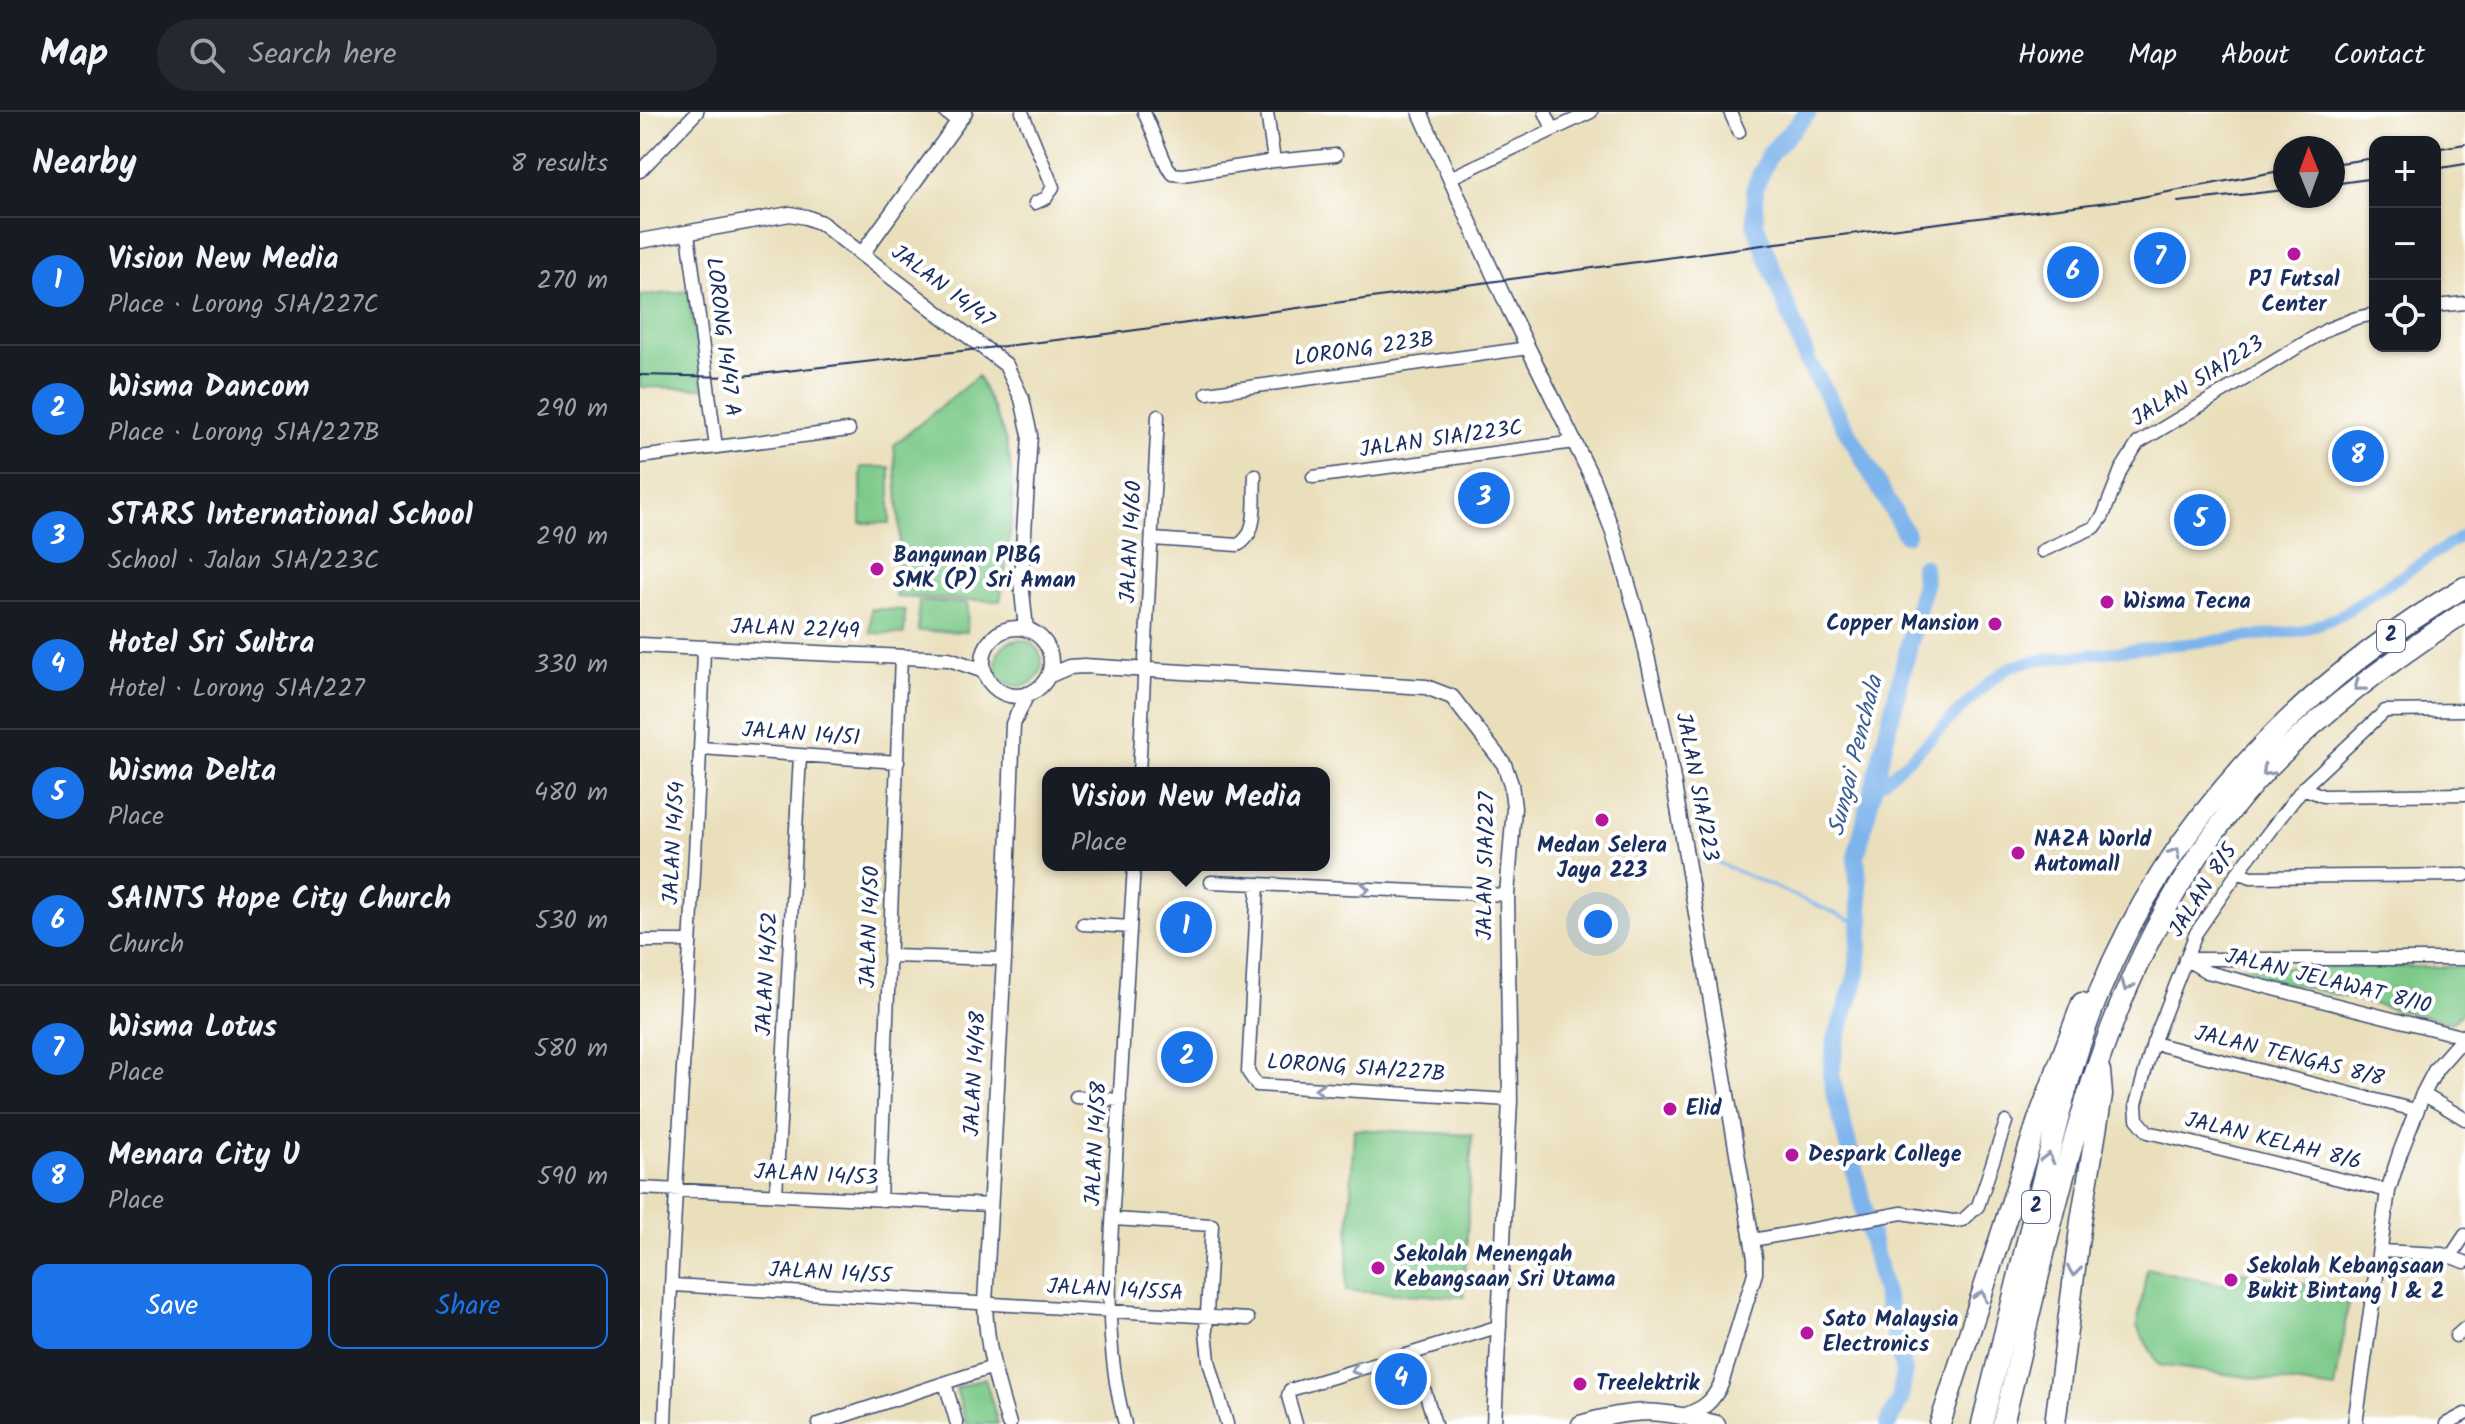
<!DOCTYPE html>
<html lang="en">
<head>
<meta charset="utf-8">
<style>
	:root { --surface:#171b24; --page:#242831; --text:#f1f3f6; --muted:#9ea1a6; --line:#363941; --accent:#1a73e8 }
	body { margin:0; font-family:Kalam,sans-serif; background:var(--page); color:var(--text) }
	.controls { position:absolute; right:24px; top:24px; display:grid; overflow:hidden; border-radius:16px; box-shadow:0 2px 6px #0004 }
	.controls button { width:72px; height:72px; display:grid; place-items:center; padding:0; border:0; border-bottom:2px solid var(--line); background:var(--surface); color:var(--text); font:40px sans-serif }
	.compass { position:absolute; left:1633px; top:24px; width:72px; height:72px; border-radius:50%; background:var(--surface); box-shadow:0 2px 6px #0004; rotate:359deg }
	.you { position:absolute; left:958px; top:812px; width:28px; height:28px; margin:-20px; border:6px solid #fff; border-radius:50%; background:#1a73e8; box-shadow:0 0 0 12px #1a73e833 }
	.badge { display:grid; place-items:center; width:52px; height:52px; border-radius:50%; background:var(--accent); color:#fff; font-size:26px; font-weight:700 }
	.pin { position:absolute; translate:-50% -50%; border:4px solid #fff; box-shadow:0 2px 8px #0006 }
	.popup { position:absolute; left:402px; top:655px; width:288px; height:104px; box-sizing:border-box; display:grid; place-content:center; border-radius:16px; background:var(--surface); filter:drop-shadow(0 2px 6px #0005); font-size:26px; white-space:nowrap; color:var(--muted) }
	.popup b { font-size:30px; color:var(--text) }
	.popup::after { content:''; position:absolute; left:50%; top:100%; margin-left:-16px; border:16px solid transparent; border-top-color:var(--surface) }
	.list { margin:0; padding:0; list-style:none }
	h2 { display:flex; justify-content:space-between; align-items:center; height:104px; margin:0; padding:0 32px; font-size:34px }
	h2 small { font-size:26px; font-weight:400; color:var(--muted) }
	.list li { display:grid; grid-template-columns:52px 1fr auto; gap:24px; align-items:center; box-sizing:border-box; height:128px; padding:0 32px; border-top:2px solid var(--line) }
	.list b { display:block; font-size:30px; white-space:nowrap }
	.list p { margin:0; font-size:26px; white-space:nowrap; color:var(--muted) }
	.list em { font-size:26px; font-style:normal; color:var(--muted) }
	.actions { display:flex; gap:16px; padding:24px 32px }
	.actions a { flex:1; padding:18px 0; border:2px solid var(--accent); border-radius:16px; text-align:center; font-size:28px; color:var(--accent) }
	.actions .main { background:var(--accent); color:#fff }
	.icon { flex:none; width:44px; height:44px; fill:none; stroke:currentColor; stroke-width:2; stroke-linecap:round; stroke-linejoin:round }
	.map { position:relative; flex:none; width:1825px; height:1312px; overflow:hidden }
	header { display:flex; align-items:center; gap:48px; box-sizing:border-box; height:112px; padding:0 40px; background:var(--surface); border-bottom:2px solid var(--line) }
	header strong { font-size:38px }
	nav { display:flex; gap:44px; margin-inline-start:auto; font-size:28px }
	.search { width:560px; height:72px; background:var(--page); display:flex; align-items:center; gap:20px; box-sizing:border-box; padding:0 28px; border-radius:44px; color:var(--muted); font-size:30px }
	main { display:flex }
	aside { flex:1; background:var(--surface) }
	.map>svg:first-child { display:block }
</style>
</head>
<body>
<header>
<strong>Map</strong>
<div class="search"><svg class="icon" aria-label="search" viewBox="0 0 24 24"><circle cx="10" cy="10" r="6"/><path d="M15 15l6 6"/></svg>Search here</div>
<nav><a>Home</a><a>Map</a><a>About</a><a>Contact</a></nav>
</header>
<main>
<aside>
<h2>Nearby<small>8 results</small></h2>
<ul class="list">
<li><span class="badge">1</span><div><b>Vision New Media</b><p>Place · Lorong 51A/227C</p></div><em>270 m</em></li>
<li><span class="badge">2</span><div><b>Wisma Dancom</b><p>Place · Lorong 51A/227B</p></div><em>290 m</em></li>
<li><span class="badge">3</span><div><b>STARS International School</b><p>School · Jalan 51A/223C</p></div><em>290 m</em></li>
<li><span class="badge">4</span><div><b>Hotel Sri Sultra</b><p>Hotel · Lorong 51A/227</p></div><em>330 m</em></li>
<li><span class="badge">5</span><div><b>Wisma Delta</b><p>Place</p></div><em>480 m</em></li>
<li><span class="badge">6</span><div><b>SAINTS Hope City Church</b><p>Church</p></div><em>530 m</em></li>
<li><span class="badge">7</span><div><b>Wisma Lotus</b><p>Place</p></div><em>580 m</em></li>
<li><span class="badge">8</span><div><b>Menara City U</b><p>Place</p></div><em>590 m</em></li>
</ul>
<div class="actions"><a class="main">Save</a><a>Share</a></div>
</aside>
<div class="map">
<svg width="1825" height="1312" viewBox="0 0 1825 1312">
	<rect width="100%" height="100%" fill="#fff"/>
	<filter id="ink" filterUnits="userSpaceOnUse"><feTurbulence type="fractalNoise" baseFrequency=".0125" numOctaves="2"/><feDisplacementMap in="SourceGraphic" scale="16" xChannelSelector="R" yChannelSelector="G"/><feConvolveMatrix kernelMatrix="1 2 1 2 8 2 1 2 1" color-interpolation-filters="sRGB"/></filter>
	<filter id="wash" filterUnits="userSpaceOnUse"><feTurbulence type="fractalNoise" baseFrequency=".006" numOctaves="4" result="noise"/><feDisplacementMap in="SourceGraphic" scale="32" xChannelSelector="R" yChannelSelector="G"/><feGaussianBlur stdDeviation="1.8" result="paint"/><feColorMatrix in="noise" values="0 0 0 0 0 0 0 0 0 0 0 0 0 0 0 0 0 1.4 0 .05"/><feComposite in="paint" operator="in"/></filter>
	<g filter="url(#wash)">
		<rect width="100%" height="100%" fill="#eadfbb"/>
		<path fill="#7cc988" stroke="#4c7c73" stroke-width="2" d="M48,179L63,276L0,275V184Z
			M338,264C348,286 361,310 367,334C378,380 369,442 360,489L256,485L260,419L254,333Z
			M221,355H250V411H221Z
			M279,489L328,491L327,520L278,519Z
			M231,497L265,498L264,522L230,521Z
			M356 551a23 23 0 1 1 46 0a23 23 0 1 1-46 0Z
			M1581,855H1825V898L1811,911Z
			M714,1017L832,1023L824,1185L706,1179Z
			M1507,1156L1584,1173L1591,1158L1710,1181L1695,1277L1519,1253L1497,1215Z
			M345,1266L358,1312H326L316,1276Z"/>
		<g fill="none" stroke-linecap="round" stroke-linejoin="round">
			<path stroke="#7db4ec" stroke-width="3" d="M1060,743L1220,812"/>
			<path stroke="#7db4ec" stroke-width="11" d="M1232,679L1274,643L1349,570L1372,554L1397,548L1661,519L1698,505L1825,422"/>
			<path stroke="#7db4ec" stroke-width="18" d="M1168,0L1129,43L1115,75V112L1168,250L1266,422
				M1248,1312L1260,1288L1264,1260L1191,964L1195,931L1217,862L1221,807L1216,745L1284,472L1283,455"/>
		</g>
	</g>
	<g filter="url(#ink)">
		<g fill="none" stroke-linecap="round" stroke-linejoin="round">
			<defs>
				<path id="minor" d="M305,0L318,9
					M382,0L413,75L406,86L395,91
					M504,0L527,54L533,62L543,63L634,49L696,43
					M627,0L634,49
					M905,0L913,17
					M1090,0L1099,20
					M0,59L57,0
					M812,65L951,0
					M48,121L76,335
					M1795,194L1825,191
					M567,281L888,236
					M0,345L209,318
					M673,365L935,330
					M513,427L598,433C620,421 613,386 615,363
					M1402,439L1455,415L1463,404L1481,358L1498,331L1688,217L1716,206L1735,202
					M61,636L258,650
					M499,661L518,304
					M1663,676L1683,684L1825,682
					M1598,760L1611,765L1825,763
					M571,770L867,783
					M618,772L608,960L617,973L870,988
					M443,812L490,815
					M0,829H49
					M250,844L364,847
					M1545,847L1567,860L1824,925
					M1548,847H1825
					M1513,931L1775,998
					M1783,982L1825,1007
					M436,985L480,988
					M0,1076L351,1093
					M1748,1079L1508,1020L1497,1007L1496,992L1513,931L1556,821L1598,760L1663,676L1745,599L1825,598
					M136,1082L160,644
					M240,1088L261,544
					M473,1107L572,1113L566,1219L569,1249L587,1312
					M1113,1128L1262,1101L1313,1109L1323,1108L1338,1094L1366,1010
					M1740,1139L1802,1142L1825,1150
					M1811,1144L1825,1123
					M33,1173L608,1207
					M1816,1224L1825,1216
					M773,1241L860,1214
					M305,1271L317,1312
					M25,1312C34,1053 56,795 64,536
					M179,1312L353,1255
					M485,1312C461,1226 471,1134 476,1045C482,948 488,850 494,753
					M656,1312L648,1284L650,1278L773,1241L795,1312
					M1806,1312L1825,1302"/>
				<path id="tertiary" d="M780,0L869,197L952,366L973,420L1001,517L1028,638L1115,1146V1161L1081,1272C1072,1291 1063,1297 1043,1304
					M0,129L150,102L166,105L181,111L366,253L382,287L390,323L381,470L386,517
					M222,142L325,0
					M343 550a34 34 0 1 1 68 0a34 34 0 1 1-68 0Z
					M0,533L309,547L344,559
					M408,564L429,555L444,554L786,575L812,585L864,652L871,672L874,696L867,783L870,988L854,1312
					M369,1312C357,1272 346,1234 345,1191L364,847L373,612L387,582
					M1715,1312L1748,1079L1760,1041L1783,982L1796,957L1825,924"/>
				<path id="secondary" d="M940,1312C999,1295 1019,1298 1077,1312"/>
				<path id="trunk" d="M1300,1312L1398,1008L1442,891
					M1342,1312C1360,1238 1379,1163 1397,1089C1415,1019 1432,947 1459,881C1530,707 1665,569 1825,475
					M1363,1312C1421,1081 1458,838 1626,658C1685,596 1754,547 1825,500
					M1415,1312L1441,1109L1462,983L1460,959"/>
			</defs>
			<use href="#minor" stroke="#3a496c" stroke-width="15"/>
			<use href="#tertiary" stroke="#3a496c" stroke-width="17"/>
			<use href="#secondary" stroke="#3a496c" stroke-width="19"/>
			<use href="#trunk" stroke="#3a496c" stroke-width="23"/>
			<use href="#minor" stroke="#fff" stroke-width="12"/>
			<use href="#tertiary" stroke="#fff" stroke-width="14"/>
			<use href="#secondary" stroke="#fff" stroke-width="16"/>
			<use href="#trunk" stroke="#fff" stroke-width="20"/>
			<path stroke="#1b2f5e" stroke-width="2" d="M1795,37L1825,32
				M1693,52L1735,46
				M1795,57L1825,52
				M1693,72L1735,66
				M1538,90L1645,78
				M0,263L93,265L452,224L1137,131L1491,87L1645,58"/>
		</g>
		<defs><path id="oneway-chevron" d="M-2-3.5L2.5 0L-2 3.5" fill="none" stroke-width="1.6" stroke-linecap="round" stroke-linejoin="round" transform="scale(2)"/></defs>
		<g stroke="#8d97ae">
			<use href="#oneway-chevron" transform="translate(1719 574) rotate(142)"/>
			<use href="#oneway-chevron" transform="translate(1627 659) rotate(133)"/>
			<use href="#oneway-chevron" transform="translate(1535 741) rotate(-56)"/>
			<use href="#oneway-chevron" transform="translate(724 777) rotate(3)"/>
			<use href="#oneway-chevron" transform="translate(1487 874) rotate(112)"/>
			<use href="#oneway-chevron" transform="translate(680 977) rotate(-177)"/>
			<use href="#oneway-chevron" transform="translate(1408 1046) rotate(-75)"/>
			<use href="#oneway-chevron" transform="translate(1434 1159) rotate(97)"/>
			<use href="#oneway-chevron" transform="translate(1341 1184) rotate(-72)"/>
			<use href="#oneway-chevron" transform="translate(716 1258) rotate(163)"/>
		</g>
	</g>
	<g fill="#b5179e" stroke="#fff" stroke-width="3">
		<circle cx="1654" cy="142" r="8"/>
		<circle cx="237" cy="457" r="8"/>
		<circle cx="1467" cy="490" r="8"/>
		<circle cx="1355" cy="512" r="8"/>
		<circle cx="962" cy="708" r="8"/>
		<circle cx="1378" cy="741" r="8"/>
		<circle cx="1030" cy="997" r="8"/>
		<circle cx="1152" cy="1043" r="8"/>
		<circle cx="738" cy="1156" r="8"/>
		<circle cx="1591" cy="1168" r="8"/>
		<circle cx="1167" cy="1221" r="8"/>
		<circle cx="940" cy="1272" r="8"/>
	</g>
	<g text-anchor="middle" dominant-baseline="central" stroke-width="8" stroke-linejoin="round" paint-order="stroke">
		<g fill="#fff" stroke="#5f6d8e" stroke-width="2">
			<rect x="1737" y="508" width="28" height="32" rx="6"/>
			<rect x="1382" y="1079" width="28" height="32" rx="6"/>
		</g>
		<g font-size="20" font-weight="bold" fill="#1b2f5e">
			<text x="1751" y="524">2</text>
			<text x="1396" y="1095">2</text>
		</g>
		<g font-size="22" font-weight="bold" fill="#1b2f5e" stroke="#fff" text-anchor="start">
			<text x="1654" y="168" text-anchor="middle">PJ Futsal<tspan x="1654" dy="25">Center</tspan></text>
			<text x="253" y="444">Bangunan PIBG<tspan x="253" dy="25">SMK (P) Sri Aman</tspan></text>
			<text x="1483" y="490">Wisma Tecna</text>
			<text x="1339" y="512" text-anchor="end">Copper Mansion</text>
			<text x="1394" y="728">NAZA World<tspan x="1394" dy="25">Automall</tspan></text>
			<text x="962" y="734" text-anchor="middle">Medan Selera<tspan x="962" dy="25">Jaya 223</tspan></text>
			<text x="1046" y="997">Elid</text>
			<text x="1168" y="1043">Despark College</text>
			<text x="754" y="1143">Sekolah Menengah<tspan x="754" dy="25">Kebangsaan Sri Utama</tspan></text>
			<text x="1607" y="1155">Sekolah Kebangsaan<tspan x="1607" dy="25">Bukit Bintang 1 &amp; 2</tspan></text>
			<text x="1183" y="1208">Sato Malaysia<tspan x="1183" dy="25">Electronics</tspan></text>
			<text x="956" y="1272">Treelektrik</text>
		</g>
		<g font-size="22" fill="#1b2f5e" stroke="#fff">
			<text transform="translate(302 175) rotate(37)">JALAN 14/47</text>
			<text transform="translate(82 225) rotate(83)">LORONG 14/47 A</text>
			<text transform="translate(724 238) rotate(-8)">LORONG 223B</text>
			<text transform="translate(1558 270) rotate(-32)">JALAN 51A/223</text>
			<text transform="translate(801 328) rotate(-8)">JALAN 51A/223C</text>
			<text transform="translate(492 430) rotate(-87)">JALAN 14/60</text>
			<text transform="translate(155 518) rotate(2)">JALAN 22/49</text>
			<text transform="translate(161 623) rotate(4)">JALAN 14/51</text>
			<text transform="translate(1056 675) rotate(79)">JALAN 51A/223</text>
			<text transform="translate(35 731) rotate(-87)">JALAN 14/54</text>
			<text transform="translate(847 754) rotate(-89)">JALAN 51A/227</text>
			<text transform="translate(1564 779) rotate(-57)">JALAN 8/5</text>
			<text transform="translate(231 815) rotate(-88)">JALAN 14/50</text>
			<text transform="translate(128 862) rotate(-87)">JALAN 14/52</text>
			<text transform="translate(1688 870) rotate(14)">JALAN JELAWAT 8/10</text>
			<text transform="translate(1649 945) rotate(14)">JALAN TENGAS 8/8</text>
			<text transform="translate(716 957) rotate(4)">LORONG 51A/227B</text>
			<text transform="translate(336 962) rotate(-87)">JALAN 14/48</text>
			<text transform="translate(1633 1030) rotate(14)">JALAN KELAH 8/6</text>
			<text transform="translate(457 1032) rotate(-87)">JALAN 14/58</text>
			<text transform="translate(176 1064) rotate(3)">JALAN 14/53</text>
			<text transform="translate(190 1162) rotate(3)">JALAN 14/55</text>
			<text transform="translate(475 1179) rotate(3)">JALAN 14/55A</text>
		</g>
		<g font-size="24" font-style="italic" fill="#3d5e90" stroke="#fff">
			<text transform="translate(1216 644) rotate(-76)">Sungai Penchala</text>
		</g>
	</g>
</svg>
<div class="controls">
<button>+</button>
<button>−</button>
<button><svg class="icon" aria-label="locate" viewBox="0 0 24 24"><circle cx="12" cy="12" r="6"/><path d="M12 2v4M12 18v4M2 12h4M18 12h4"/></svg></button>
</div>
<svg class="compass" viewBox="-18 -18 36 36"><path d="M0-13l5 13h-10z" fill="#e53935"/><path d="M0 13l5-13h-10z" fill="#9ea1a6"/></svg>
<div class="you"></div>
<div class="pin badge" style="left:546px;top:815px">1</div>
<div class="popup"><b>Vision New Media</b>Place</div>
<div class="pin badge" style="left:547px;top:945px">2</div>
<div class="pin badge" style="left:844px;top:386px">3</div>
<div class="pin badge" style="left:761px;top:1267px">4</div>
<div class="pin badge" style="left:1560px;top:408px">5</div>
<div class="pin badge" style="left:1433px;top:160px">6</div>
<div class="pin badge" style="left:1520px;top:146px">7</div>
<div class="pin badge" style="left:1718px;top:344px">8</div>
</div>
</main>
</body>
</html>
